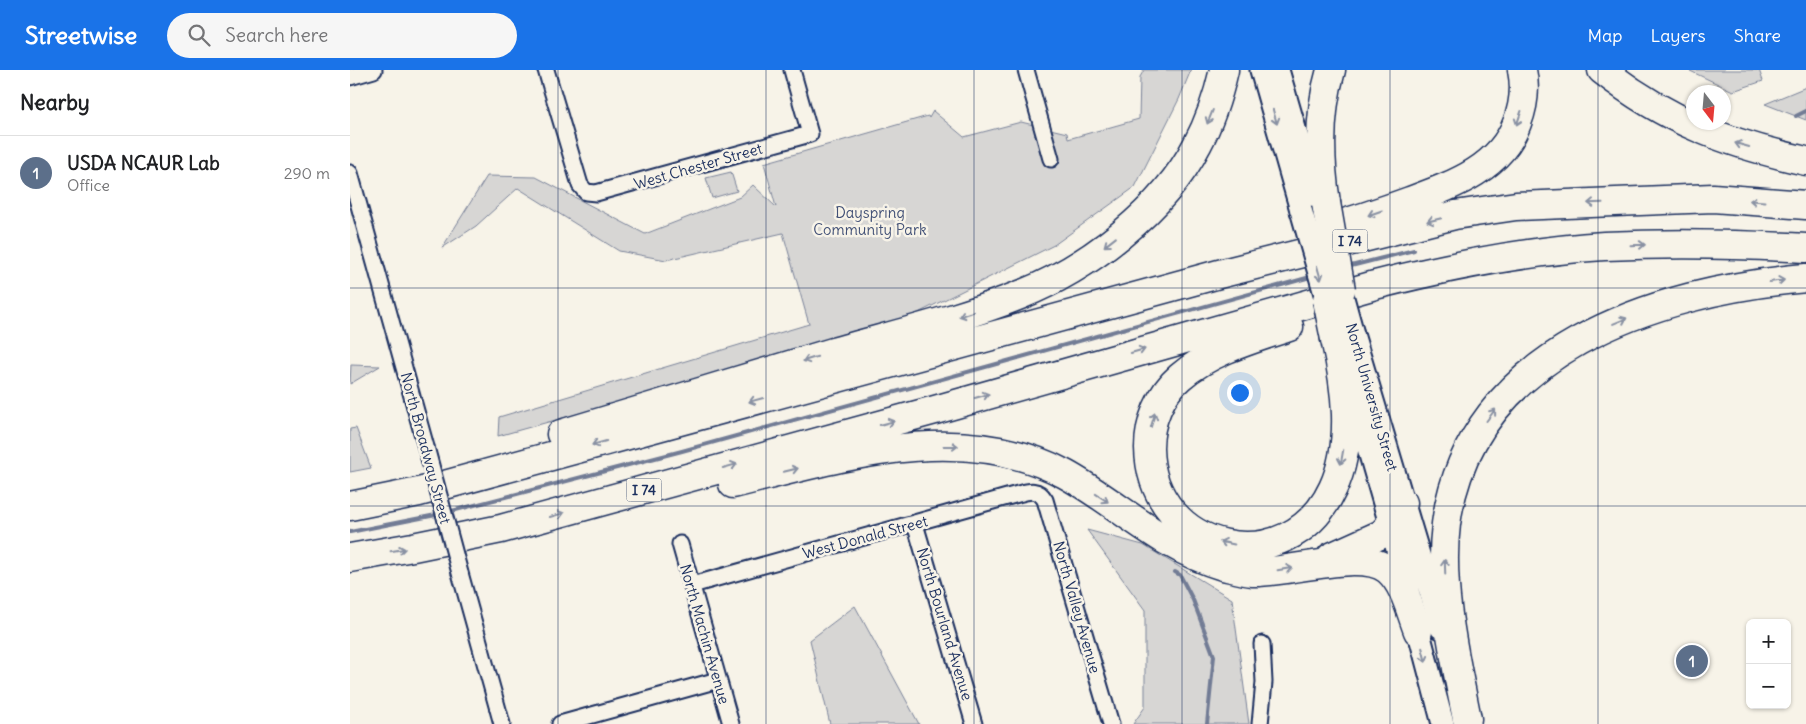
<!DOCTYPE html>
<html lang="en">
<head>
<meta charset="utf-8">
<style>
	:root { --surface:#fff; --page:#f6f6f6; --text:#202124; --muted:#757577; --line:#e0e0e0; --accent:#1a73e8 }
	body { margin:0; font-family:Delius,sans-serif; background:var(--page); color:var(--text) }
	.controls { position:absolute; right:15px; bottom:15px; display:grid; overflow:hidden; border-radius:8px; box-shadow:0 1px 4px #0004 }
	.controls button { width:45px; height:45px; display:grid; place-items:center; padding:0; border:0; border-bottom:1px solid var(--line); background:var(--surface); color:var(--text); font:25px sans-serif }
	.compass { position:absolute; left:1336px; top:15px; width:45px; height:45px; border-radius:50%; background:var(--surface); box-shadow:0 1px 4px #0004; rotate:164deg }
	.you { position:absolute; left:889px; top:322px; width:18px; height:18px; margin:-12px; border:4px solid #fff; border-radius:50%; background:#1a73e8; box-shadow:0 0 0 8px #1a73e833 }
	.badge { display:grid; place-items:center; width:32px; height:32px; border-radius:50%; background:var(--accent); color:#fff; font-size:16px; font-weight:700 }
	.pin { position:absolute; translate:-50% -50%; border:2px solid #fff; box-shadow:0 1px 5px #0006 }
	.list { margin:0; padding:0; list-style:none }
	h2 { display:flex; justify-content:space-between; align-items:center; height:65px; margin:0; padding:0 20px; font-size:21px }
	h2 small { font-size:16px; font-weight:400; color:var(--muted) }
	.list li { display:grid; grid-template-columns:32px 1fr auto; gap:15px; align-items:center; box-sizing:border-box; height:75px; padding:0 20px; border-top:1px solid var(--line) }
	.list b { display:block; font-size:19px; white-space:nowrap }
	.list p { margin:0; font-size:16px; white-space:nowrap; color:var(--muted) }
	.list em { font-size:16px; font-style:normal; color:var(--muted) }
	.icon { flex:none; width:28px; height:28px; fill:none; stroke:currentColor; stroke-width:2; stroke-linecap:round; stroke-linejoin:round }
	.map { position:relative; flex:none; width:1456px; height:654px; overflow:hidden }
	header { display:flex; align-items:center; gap:30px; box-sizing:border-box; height:70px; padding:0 25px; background:var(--accent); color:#fff }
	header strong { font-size:24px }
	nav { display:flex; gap:28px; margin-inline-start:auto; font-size:18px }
	.search { width:350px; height:45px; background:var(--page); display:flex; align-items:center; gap:12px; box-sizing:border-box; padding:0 18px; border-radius:28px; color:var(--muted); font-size:19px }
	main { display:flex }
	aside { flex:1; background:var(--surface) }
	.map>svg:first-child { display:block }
</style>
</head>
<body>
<header>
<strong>Streetwise</strong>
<div class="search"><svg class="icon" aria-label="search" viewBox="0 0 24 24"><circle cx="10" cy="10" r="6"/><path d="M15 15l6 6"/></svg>Search here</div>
<nav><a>Map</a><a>Layers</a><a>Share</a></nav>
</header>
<main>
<aside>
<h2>Nearby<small></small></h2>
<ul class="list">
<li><span class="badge" style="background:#5c6f8a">1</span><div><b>USDA NCAUR Lab</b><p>Office</p></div><em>290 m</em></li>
</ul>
</aside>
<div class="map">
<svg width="1456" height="654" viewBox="0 0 1456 654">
	<rect width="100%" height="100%" fill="#f7f3e8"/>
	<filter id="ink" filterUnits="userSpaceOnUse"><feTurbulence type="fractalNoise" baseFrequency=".02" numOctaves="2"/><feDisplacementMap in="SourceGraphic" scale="10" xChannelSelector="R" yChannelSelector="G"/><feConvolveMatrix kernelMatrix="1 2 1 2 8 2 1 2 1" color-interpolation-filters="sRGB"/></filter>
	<g filter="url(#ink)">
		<path fill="#d7d6d4" stroke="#798299" d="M794,0H841L829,29L785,117L704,175L540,257L148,366L149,347L459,254L433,163L316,190L269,181L168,118L126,156L92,178L137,106L186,107L295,164L390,127L403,115L426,137L414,93L578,46L579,48L583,41L614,67L671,52L717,63L718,69L789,49L790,7Z
			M1338,0H1409L1413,11L1383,21Z
			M1456,17V50L1415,34Z
			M381,102L387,121L362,128L356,108Z
			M1,295L30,296L0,314Z
			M6,358L21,398L0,402V359Z
			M737,460L793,475L882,529L899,654H783L795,637V540Z
			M505,536L569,654H480L460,570Z"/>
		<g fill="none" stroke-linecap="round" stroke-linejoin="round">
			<path stroke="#727c95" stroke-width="4" d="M1446,46L1456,41
				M997,197L1064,180
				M98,442L332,381L964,206
				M0,462L91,444
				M825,502L830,505L843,530L864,586L857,654"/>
			<defs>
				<path id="street" d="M196,0L230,115L236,122L246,123L460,64L442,0
					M676,0L701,89
					M0,7L24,0
					M0,103L76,377
					M565,454L624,654
					M330,474L381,654
					M110,503L152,654
					M342,515L668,424C679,421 688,418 695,430L761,654
					M210,654L368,610
					M910,654L914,612L912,574"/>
				<path id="secondary" d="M911,0L951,140
					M928,0L967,135
					M1003,264L1091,558
					M1002,322L1044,468L1093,654"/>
				<path id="highway" d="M1252,0C1317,51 1376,73 1456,91
					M976,133C969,88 968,44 981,0
					M968,161C999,152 1030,142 1060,131C1103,115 1150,99 1167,53C1174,35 1176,19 1172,0
					M939,257C903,269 860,281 830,307C810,324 799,352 799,378C801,484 939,514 983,418C1004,373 996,316 985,269
					M211,364C302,337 392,309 483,282C546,264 610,249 670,225C738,198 814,140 847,75C860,51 868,26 874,0
					M383,414C489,388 611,348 715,404C768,433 813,479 873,496C882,498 893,501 903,502C935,504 1012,478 1038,500C1055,515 1060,541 1068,561
					M0,436L69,422L869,204L1105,145L1166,136L1363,128L1456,135
					M981,487L1032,464L1040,455L1053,433
					M0,488L63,477L151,459L585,340L1025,215C1100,196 1177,181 1254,176C1321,173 1389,174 1456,178
					M1117,649C1105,588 1088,517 1096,454C1119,281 1306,221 1456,208"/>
			</defs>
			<use href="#street" stroke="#1b2f5e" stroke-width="19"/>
			<use href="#secondary" stroke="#1b2f5e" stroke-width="25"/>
			<use href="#highway" stroke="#1b2f5e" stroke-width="31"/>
			<use href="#street" stroke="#f7f3e8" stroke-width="15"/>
			<use href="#secondary" stroke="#f7f3e8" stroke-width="21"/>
			<use href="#highway" stroke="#f7f3e8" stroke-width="28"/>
			<defs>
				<path id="street-bridge" d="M76,377L110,503"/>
				<path id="secondary-bridge" d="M951,140L981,245
					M987,206L1003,264"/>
				<path id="highway-bridge" d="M976,133L991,220
					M977,230L985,269"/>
			</defs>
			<use href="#street-bridge" stroke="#1b2f5e" stroke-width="19" stroke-linecap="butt"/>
			<use href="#secondary-bridge" stroke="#1b2f5e" stroke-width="25" stroke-linecap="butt"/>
			<use href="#highway-bridge" stroke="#1b2f5e" stroke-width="31" stroke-linecap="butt"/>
			<use href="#street-bridge" stroke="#f7f3e8" stroke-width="15"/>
			<use href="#secondary-bridge" stroke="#f7f3e8" stroke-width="21"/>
			<use href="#highway-bridge" stroke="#f7f3e8" stroke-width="28"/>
		</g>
		<defs><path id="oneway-shaft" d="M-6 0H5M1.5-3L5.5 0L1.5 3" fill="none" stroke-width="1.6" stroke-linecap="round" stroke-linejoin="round" transform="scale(1.25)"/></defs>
		<g stroke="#8991a3">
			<use href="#oneway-shaft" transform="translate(860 47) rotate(112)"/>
			<use href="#oneway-shaft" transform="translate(925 47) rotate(74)"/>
			<use href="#oneway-shaft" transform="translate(1169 48) rotate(109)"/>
			<use href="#oneway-shaft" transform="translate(1392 75) rotate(-164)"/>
			<use href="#oneway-shaft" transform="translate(1407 131) rotate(-176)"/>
			<use href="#oneway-shaft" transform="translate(1245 133) rotate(178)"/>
			<use href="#oneway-shaft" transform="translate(1025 143) rotate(161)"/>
			<use href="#oneway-shaft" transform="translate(1084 150) rotate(166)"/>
			<use href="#oneway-shaft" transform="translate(760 172) rotate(142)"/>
			<use href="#oneway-shaft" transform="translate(1288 175) rotate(-2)"/>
			<use href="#oneway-shaft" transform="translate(969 203) rotate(74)"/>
			<use href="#oneway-shaft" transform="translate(1427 211) rotate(-7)"/>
			<use href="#oneway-shaft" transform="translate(616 244) rotate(162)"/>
			<use href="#oneway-shaft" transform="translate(1270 251) rotate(-23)"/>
			<use href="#oneway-shaft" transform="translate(788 281) rotate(-16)"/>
			<use href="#oneway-shaft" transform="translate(460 289) rotate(163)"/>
			<use href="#oneway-shaft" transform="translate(632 326) rotate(-16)"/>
			<use href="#oneway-shaft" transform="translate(406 330) rotate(165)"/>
			<use href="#oneway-shaft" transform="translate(1141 345) rotate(-53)"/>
			<use href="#oneway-shaft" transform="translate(803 350) rotate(-73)"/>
			<use href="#oneway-shaft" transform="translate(537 353) rotate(-15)"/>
			<use href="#oneway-shaft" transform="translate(249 373) rotate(165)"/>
			<use href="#oneway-shaft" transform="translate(601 376)"/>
			<use href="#oneway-shaft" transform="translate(992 387) rotate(100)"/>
			<use href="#oneway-shaft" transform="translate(380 396) rotate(-15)"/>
			<use href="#oneway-shaft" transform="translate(441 400) rotate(-14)"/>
			<use href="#oneway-shaft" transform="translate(752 428) rotate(34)"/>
			<use href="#oneway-shaft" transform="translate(207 445) rotate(-15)"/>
			<use href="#oneway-shaft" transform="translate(877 473) rotate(-168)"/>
			<use href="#oneway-shaft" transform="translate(48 480) rotate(-9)"/>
			<use href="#oneway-shaft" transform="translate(1095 497) rotate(-92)"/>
			<use href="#oneway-shaft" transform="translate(935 499) rotate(-9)"/>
			<use href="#oneway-shaft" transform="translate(1074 585) rotate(76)"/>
		</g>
	</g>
	<path fill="none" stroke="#1b2f5e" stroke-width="1" stroke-opacity="0.55" d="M208,0V654M416,0V654M624,0V654M832,0V654M1040,0V654M1248,0V654M0,218H1456M0,436H1456"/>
	<g text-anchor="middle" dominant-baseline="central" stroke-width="5" stroke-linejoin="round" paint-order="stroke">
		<g fill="#f7f3e8" stroke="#5d6a87" stroke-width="1">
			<rect x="982.5" y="159.5" width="35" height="23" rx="4"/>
			<rect x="276.5" y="408.5" width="35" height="23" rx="4"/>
		</g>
		<g font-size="14" font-weight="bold" fill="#1b2f5e">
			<text x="1000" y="171">I 74</text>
			<text x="294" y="420">I 74</text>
		</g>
		<g font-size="15" fill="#1b2f5e" stroke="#f7f3e8">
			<text transform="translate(348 96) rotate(-16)">West Chester Street</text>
			<text transform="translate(1022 327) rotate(74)">North University Street</text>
			<text transform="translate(76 378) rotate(75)">North Broadway Street</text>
			<text transform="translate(515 467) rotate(-15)">West Donald Street</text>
			<text transform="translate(727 537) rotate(74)">North Valley Avenue</text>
			<text transform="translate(595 554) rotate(73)">North Bourland Avenue</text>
			<text transform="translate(355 564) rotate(74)">North Machin Avenue</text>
		</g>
		<g font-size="15" fill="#415076" stroke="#f7f3e8">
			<text x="520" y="142">Dayspring<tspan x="520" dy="17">Community Park</tspan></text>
		</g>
	</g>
</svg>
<div class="controls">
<button>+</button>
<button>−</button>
</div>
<svg class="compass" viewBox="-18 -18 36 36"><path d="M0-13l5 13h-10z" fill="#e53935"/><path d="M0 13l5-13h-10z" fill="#757577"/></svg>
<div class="you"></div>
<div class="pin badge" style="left:1342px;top:591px;background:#5c6f8a">1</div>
</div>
</main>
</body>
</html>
